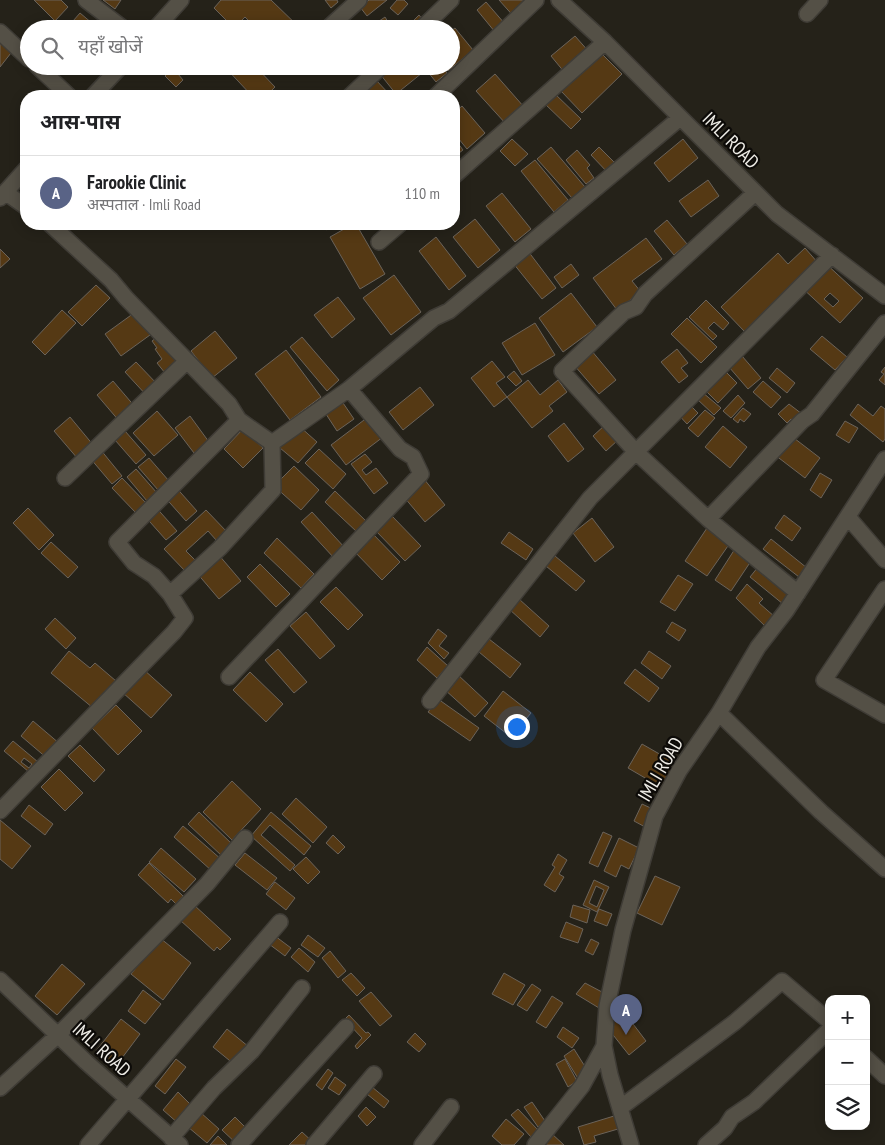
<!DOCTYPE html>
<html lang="hi">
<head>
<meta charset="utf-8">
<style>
	:root { --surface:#fff; --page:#f2f2f2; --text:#202124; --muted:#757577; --line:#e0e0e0; --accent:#596386 }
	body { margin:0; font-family:"PT Sans Narrow","Noto Sans Devanagari",sans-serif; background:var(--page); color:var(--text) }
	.controls { position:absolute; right:15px; bottom:15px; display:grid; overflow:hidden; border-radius:10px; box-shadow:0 2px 12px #0003 }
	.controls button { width:45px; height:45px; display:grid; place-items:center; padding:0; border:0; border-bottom:1px solid var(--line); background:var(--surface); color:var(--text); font:25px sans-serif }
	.you { position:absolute; left:516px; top:726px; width:18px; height:18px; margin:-12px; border:4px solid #fff; border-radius:50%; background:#1a73e8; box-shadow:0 0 0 8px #1a73e833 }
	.badge { display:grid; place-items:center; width:32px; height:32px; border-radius:50%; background:var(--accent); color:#fff; font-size:16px; font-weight:700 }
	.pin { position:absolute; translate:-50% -41px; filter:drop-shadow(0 1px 2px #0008) }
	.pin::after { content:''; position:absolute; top:26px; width:18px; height:15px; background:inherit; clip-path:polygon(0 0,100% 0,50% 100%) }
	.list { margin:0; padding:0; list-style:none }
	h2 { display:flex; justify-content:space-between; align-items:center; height:65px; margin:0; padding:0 20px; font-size:21px }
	h2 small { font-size:16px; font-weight:400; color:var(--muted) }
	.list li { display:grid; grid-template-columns:32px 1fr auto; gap:15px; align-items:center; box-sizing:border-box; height:75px; padding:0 20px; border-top:1px solid var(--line) }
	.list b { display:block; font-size:19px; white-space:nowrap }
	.list p { margin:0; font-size:16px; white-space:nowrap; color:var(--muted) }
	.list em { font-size:16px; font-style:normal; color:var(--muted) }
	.icon { flex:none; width:28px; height:28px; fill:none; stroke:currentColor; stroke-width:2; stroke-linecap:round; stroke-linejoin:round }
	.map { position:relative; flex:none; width:885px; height:1145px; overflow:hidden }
	.search { position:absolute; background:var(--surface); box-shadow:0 2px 12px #0003; left:20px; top:20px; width:440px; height:55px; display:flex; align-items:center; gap:12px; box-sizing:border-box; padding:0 18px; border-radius:28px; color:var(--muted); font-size:19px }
	.panel { position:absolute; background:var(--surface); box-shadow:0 2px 12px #0003; left:20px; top:90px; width:440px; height:140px; border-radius:20px }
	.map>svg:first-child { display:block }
</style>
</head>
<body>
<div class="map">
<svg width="885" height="1145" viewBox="0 0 885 1145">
	<rect width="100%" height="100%" fill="#252219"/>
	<path fill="#553914" stroke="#6b635a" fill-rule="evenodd" d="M34,0H61L68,7L55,21Z
		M103,0H121L115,9Z
		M221,0H271L301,29H257L245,17L234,28L214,8Z
		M325,0H337L338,2L331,8Z
		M369,0H387L367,16L360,7Z
		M397,0H404L408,4L398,15L390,8Z
		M499,0H536L516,19Z
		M486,2L505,24L495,32L477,10Z
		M80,13L99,29H66Z
		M419,15L423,20L414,29H410L408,26Z
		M385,17L388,22L377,29H374L372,26Z
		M206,23L211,29H200Z
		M455,28L473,50L448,71L444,66H451V31Z
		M0,29L18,44L0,67Z
		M575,36L590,53L565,73L551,56Z
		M601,53L622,74L582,113L561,91Z
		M97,66H112L107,74Z
		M224,66H255L275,87L266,96H252Z
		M389,66H417L422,73L396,94L380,74Z
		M423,66H442L447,73L436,82Z
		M173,68L183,80L176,87L165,76Z
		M495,74L524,107L506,124L476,91Z
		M375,79L391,96H360Z
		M276,90L282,96H269Z
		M554,93L581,119L571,129L544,103Z
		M462,106L485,133L467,149L454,133V113Z
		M454,138L463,150L455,156L454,154Z
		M512,139L528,154L515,166L500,151Z
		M683,139L698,158L669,182L654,163Z
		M551,147L585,187L572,198L537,159Z
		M599,147L618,166L609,174L591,155Z
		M577,150L590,165L587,168L594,178L586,184L566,160Z
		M535,160L568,200L554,212L521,171Z
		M708,180L719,196L691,217L679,201Z
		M502,193L531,229L515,242L486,206Z
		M475,219L500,250L478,268L453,237Z
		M667,220L687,244L674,255L654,231Z
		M322,224H331L332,225L326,230Z
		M353,224H356L385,274L360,289L330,237Z
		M436,237L466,276L449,290L419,251Z
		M646,238L662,259L632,281L641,292L617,310L593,278Z
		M805,248L818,263L745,332L721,307L778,253L788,264Z
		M0,249L10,259L0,268Z
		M528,251L556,288L542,299L513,263Z
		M823,261L863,298L840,323L800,286ZM830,293L839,301L833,307L824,299Z
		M571,264L579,275L562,288L554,277Z
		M394,275L421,312L391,335L363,298Z
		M96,285L110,298L82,326L68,312Z
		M571,293L597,327L563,352L539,318Z
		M338,297L355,319L332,338L314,315Z
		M706,300L729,323L723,330L714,322L708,328L717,336L713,340L689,317Z
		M62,310L76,323L45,355L32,342Z
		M134,313L150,335L121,356L105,334Z
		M687,318L717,347L701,363L671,334Z
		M535,323L555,355L522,375L502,343Z
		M165,331L186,357L165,373L157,363L162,359L155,349L157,348L152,341Z
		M215,331L237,358L212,378L191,351Z
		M822,336L847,357L835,370L810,349Z
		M302,337L339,380L327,391L290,347Z
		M677,349L688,363L681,368L688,376L679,383L661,362Z
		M286,350L321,397L290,420L255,374Z
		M591,350L616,380L599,394L574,365Z
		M742,356L761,378L748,389L729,367Z
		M492,361L505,377L496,383L507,397L494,407L471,378Z
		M136,362L159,386L148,397L125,372Z
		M885,367V385L879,380L884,374L881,372Z
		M777,368L795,383L787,393L769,378Z
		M514,371L522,381L516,386L507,377Z
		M725,371L737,383L718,403L706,391Z
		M528,380L540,395L558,380L567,392L549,406L553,411L532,428L507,397Z
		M113,381L136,408L120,422L97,395Z
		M763,381L781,397L771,408L753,392Z
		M420,387L434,405L403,430L389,412Z
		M702,392L721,408L714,415L696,398Z
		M738,395L745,403L731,418L723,411Z
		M341,400L354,419L337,431L324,411Z
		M687,402L698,413L687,424L676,412Z
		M789,404L806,417L800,426L791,419L787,423L778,414Z
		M858,404L873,416L881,406L885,409V439L883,442L850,415Z
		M743,408L751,414L744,422L740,419L738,423L733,419Z
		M705,410L715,418L698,437L688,428Z
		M157,411L178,435L154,456L133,433Z
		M190,416L209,442L194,453L175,428Z
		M70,417L94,446L78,459L54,431Z
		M368,417L383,437L346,465L331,445Z
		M845,421L858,428L849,443L836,435Z
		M564,423L584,449L568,462L548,436Z
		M605,425L618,440L606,451L593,436Z
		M299,426L317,442L298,463L280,448Z
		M723,426L747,447L730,468L705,447Z
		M243,429L263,448L243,468L224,449Z
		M125,431L146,455L136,464L115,440Z
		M790,435L820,458L805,478L775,455Z
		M100,449L122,476L112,484L90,458Z
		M319,449L346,474L333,489L305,463Z
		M365,454L372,462L362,470L366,475L376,468L388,483L374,494L351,464Z
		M149,458L169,481L158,490L138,467Z
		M294,466L319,490L301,510L274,486Z
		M136,469L157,493L147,501L127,477Z
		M820,473L832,480L821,498L810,490Z
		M122,478L146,503L136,513L112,488Z
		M424,479L445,505L425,522L404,497Z
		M173,484L197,511L186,521L162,494Z
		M335,491L367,522L357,532L325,502Z
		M153,504L177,531L166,540L142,513Z
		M28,508L54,535L39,550L13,523Z
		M206,510L227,532L217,541L208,531L186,551L197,562L186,572L164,549Z
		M312,512L345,548L334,558L301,522Z
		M391,515L421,546L405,561L375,530Z
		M784,515L801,528L792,541L775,528Z
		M592,518L614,547L595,562L573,533Z
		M707,528L730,543L707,576L685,561Z
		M371,532L400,562L382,580L353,550Z
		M509,532L533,549L526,560L501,543Z
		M277,538L314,574L301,588L264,553Z
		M771,539L807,568L799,577L763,549Z
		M740,541L757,552L731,591L715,580Z
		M51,542L78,567L68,578L41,553Z
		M218,554L241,581L219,599L196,572Z
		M555,556L585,581L576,591L546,566Z
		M762,562L795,590L783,604L750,577Z
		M260,564L290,594L276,607L247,577Z
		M678,575L693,584L675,611L660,602Z
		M747,584L763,599L759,603L775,617L766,627L736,598Z
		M336,587L363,615L348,630L320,602Z
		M519,599L549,626L540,637L509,609Z
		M306,612L335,646L320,659L290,626Z
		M55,618L76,638L66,649L45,629Z
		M672,622L686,630L679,641L666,632Z
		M438,629L447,636L439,646L449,653L444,659L428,643Z
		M489,639L521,664L510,678L479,652Z
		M427,647L448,666L437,678L417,660Z
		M278,649L307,682L294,693L265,660Z
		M69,651L90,668L95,663L116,681L93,708L51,673Z
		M649,651L671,666L662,679L641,663Z
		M143,669L172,695L151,718L122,692Z
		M635,669L659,688L649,702L624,683Z
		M250,672L283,704L266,722L233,690Z
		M457,674L488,703L475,717L444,689Z
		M503,691L531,713L511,737L484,716Z
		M438,699L479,728L470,741L428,712Z
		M116,705L142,731L118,755L92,728Z
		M33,721L60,744L48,759L21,736Z
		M13,741L38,762L29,772L4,751ZM24,758L32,764L29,768L21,762Z
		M642,744L677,764L664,789L628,768Z
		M80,745L105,770L94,782L68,756Z
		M59,769L83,793L65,811L41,787Z
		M232,781L261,809L232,840L203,812Z
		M296,798L327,827L313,843L282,814Z
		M642,804L655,810L647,828L634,821Z
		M29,805L53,824L45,835L21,816Z
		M199,812L234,846L223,857L188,824Z
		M271,812L311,846L304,855L270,825L261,835L295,865L290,871L251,836Z
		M0,820L31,846L12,869L0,859Z
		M183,826L222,860L212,871L174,837Z
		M603,832L612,836L598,867L589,863Z
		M333,835L345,847L338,854L326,843Z
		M619,838L639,848L629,869L621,865L616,877L604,871Z
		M161,848L196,879L184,892L149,862Z
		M245,853L277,878L267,890L235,865Z
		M558,854L567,860L559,874L564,877L555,892L544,885L555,867L552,865Z
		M306,857L320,872L308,884L293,869Z
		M149,863L183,896L176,904L171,899L168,903L138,875Z
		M655,876L680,887L662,925L637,913Z
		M594,880L609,887L597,912L583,905ZM596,886L604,890L597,907L589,903Z
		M275,882L295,898L286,910L266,894Z
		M194,905L231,939L220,950L217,947L214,951L180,920Z
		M573,905L590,910L587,923L570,917Z
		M599,909L612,914L607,926L594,921Z
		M566,922L583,929L578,943L560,937Z
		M271,933L291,948L285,956L265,941Z
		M308,935L325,948L318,957L301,945Z
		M160,938L191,963L163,1000L131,974Z
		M591,939L599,943L593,955L585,951Z
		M299,948L315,962L308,972L291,957Z
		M330,951L346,971L338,978L322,958Z
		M62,964L85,984L57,1015L35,996Z
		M351,973L365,988L357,996L342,980Z
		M504,973L525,985L513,1005L492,994Z
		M585,983L602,992L599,1008L576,994Z
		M532,984L541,990L527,1011L517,1005Z
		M143,990L161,1004L145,1024L128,1011Z
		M371,992L392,1016L380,1026L359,1001Z
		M552,996L563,1003L546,1028L536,1022Z
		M624,1012L646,1041L629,1055L606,1026Z
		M349,1015L366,1033L368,1032L371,1035L357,1049L355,1046L362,1038L347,1022L336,1028Z
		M121,1019L140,1034L116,1066L96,1051Z
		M563,1027L579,1038L572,1048L557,1037Z
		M227,1029L249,1047L235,1065L213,1047Z
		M415,1033L426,1044L419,1052L407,1042Z
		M574,1049L589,1073L579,1080L564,1056Z
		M176,1059L186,1067L165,1094L155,1086Z
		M565,1059L577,1081L568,1087L556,1064Z
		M328,1069L333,1073L322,1090L316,1085Z
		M335,1077L346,1085L339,1095L328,1088Z
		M372,1087L389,1101L384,1108L367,1094Z
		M178,1092L193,1107L179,1124L163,1110Z
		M532,1102L545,1121L538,1127L524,1107Z
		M366,1107L376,1117L367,1126L358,1116Z
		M518,1109L538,1130L531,1137L511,1115Z
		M200,1112L219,1129L207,1143L188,1127Z
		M614,1116L618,1129L594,1136L596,1142L584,1145L578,1127Z
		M235,1117L250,1132L238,1145L222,1130Z
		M506,1119L524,1134L514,1145H502L492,1136Z
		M302,1132L315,1144V1145H289Z
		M551,1133L564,1145H541Z
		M218,1136L227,1145H210Z"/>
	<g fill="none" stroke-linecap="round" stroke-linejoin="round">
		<defs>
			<path id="street" d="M86,0L124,29
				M559,0L605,42L777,214L885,296
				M807,14L820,0
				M155,29L181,0
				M327,29L359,0
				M421,29L451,0
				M0,32L29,59
				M37,66L69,96
				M93,96L121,66
				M350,96L382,66
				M436,96L536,0
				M454,176L605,42
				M5,192L26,207
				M755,193L645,294L636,307L624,312L562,371L636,452L708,519L798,593
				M0,198L26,169
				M50,224L111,280L126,298L229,404L239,420L272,443
				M379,242L400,224
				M272,443L349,389L434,318L449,311L680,118
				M65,478L187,361
				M848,517L885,560
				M708,519L802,421L812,414L885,323
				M885,589L824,680L885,715
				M170,594L220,548L273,490L272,443
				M229,677L421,474L413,457L400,449L349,389
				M430,701L590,498L832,255
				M719,713L821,812L885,869
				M0,811L174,632L185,618L170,594L154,576L134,563L117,542L239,420
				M0,980L86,1062L180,1145
				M866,1058L885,1076
				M0,1088L58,1035L207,884L245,838
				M620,1108L735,1022L782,981L829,1021
				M171,1138L214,1088L252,1051L302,988
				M88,1145L280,922
				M239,1145L346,1027
				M314,1145L374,1074
				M422,1145L451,1107
				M535,1145L582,1086L604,1046
				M631,1145L610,1075L604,1046L607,1006L623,930L655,816L679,771L719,713L758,647L786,611L885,459
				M706,1145L725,1128L732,1117L754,1102L829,1030"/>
		</defs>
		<use href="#street" stroke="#3f3c36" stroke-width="18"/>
		<use href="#street" stroke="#545046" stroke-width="15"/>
	</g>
	<g text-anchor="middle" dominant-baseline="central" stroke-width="4.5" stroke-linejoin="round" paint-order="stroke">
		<g font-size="19" fill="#eeece6" stroke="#0d0b08">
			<text transform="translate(731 140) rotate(45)">IMLI ROAD</text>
			<text transform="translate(660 769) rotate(-60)">IMLI ROAD</text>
			<text transform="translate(102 1049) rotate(42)">IMLI ROAD</text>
		</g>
	</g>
</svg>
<div class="controls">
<button>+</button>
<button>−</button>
<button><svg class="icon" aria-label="layers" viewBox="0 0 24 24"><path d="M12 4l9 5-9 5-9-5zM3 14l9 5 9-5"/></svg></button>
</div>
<div class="you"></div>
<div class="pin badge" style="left:626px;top:1035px">A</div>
<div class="search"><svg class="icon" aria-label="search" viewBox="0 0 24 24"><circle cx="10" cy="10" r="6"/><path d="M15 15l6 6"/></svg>यहाँ खोजें</div>
<section class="panel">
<h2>आस-पास<small></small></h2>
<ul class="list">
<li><span class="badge">A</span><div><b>Farookie Clinic</b><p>अस्पताल · Imli Road</p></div><em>110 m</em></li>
</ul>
</section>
</div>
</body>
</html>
